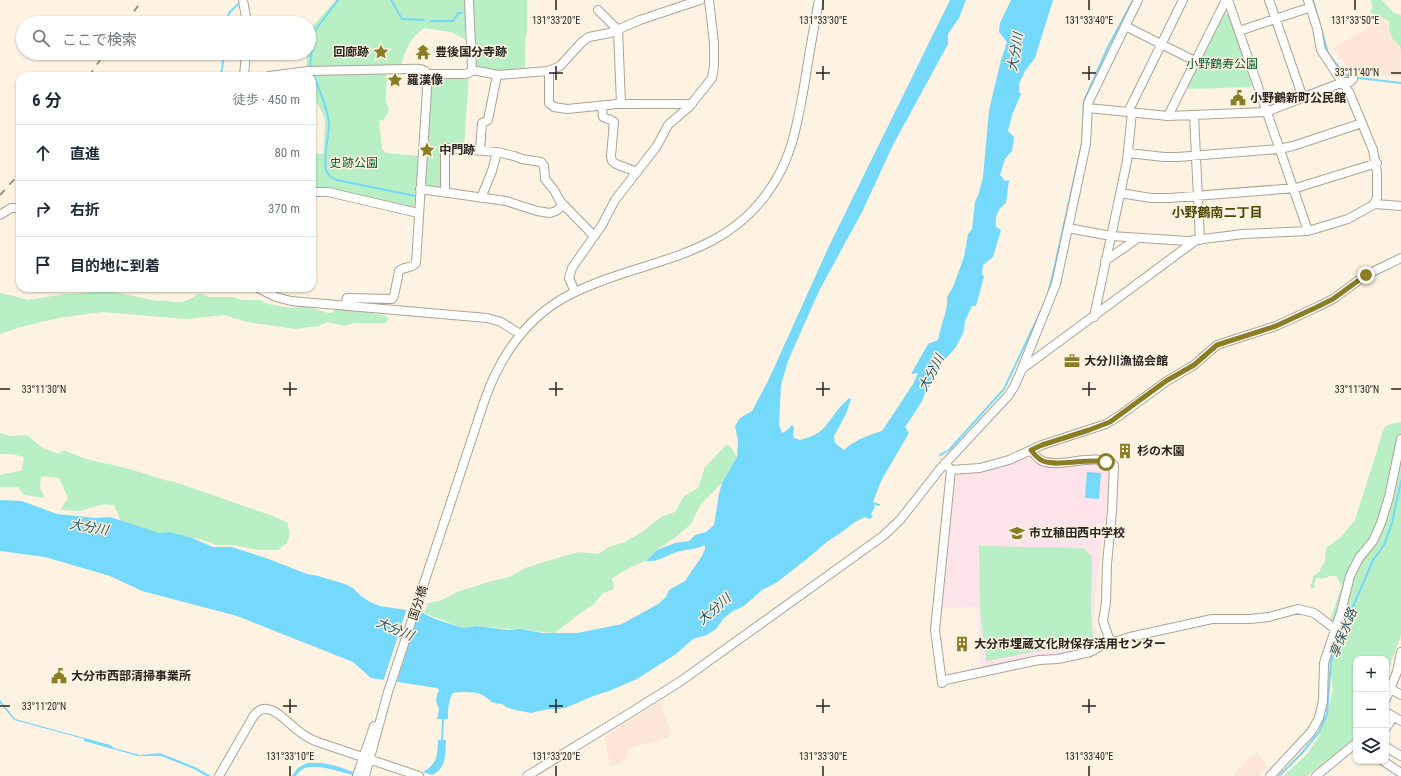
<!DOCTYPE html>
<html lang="ja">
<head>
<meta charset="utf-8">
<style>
	:root { --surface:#fff; --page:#f6f6f7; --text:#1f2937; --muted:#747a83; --line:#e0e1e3 }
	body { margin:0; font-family:"Roboto Condensed","Noto Sans JP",sans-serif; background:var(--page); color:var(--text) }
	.controls { position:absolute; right:12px; bottom:12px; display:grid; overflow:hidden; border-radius:8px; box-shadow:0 1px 3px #0004 }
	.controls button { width:36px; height:36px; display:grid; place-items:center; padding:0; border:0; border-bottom:1px solid var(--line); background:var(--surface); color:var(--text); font:20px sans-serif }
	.stop { position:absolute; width:12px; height:12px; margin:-9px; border:3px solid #8b7d23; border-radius:50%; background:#fff }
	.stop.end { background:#8b7d23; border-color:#fff; box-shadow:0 1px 4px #0008 }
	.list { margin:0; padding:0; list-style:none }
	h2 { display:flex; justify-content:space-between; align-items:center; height:52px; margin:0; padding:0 16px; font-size:17px }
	h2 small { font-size:13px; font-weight:400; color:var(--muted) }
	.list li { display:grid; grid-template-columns:26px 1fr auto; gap:12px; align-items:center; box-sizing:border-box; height:56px; padding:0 16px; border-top:1px solid var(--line) }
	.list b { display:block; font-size:15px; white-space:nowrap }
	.list em { font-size:13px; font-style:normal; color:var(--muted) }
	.icon { flex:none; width:22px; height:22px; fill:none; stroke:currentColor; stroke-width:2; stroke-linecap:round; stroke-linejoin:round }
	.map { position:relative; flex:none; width:1401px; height:776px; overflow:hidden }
	.search { position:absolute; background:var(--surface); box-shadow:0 1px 3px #0004; left:16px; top:16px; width:300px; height:44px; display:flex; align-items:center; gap:10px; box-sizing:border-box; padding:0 14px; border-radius:22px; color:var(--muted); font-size:15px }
	.panel { position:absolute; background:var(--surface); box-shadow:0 1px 3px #0004; left:16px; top:72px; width:300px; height:220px; border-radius:12px }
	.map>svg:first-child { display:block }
</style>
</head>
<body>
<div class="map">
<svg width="1401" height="776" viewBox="0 0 1401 776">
	<rect width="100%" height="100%" fill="#fef3e2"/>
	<path fill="#fce6d8" d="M1379,16L1386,20L1392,38L1401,49V57L1400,60L1401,74L1400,77L1354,71L1350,70L1333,48L1364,30Z
		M661,701L670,731L668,737L631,748L629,750L626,759L619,764L611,767L604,737Z
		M1258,753L1267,767L1257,776H1232L1247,760Z"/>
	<path fill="#fde3ea" d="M1030,454L1041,465L1100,463L1112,467L1097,576L1094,617V625L1101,643L1091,649L981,670L977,607L941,608L952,482L955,475L983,471Z"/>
	<path fill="#b8efc4" d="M336,0H465V39L451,32L424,28C407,41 404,54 399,74H387L386,100L389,110L383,121L379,119L382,149L386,153L419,156L414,209L312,191L313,153L323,154L325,125L324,116L315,99L312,90V76H307L306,73L307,53H309V37L313,26Z
		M471,0H527V32L525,40V69L512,73L476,69Z
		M1370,0H1382L1393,12L1401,15V52C1401,45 1396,43 1392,38C1390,33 1388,26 1389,21L1379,16H1376L1370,12L1373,6Z
		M1222,13L1229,14L1252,84L1251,87L1189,89L1186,85Z
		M469,76L464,148L444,147L443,190L422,188L429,78Z
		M96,290H104L157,301L164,300L173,302H182L190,299L198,294H202L209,297H234L242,300H260L268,304L290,308L299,306L309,307L328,313H332L336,309L347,308L386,316L389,319L386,323H354L345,326L327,322L319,326L295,329L247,322L224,315L187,319L102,312L59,318L17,328L0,334V293L6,294L28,300L65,294L88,293Z
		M1401,422V635L1386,676V659H1356V736L1355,738L1307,776H1284L1307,754L1318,738L1326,716L1333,690L1326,641L1331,629V617L1342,586L1336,576H1329L1326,578L1321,579L1317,577L1314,584L1315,587L1312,589L1310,585L1312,583L1313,576L1319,572L1325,561L1326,548L1341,537L1355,520L1384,428L1387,425Z
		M0,433L10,436L27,435L41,447L58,454L64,450C85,461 107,463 130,469C145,473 159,480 175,482L273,516L287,522L290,533L287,543L278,550H259L234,545H216L200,539L159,534L122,524L114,505L104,504L80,511L60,510L68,498L59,478L41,476L40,488L45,498L24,495L18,487H0V475L15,472L22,470L24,457L11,454H0Z
		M727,444L732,449L737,457L722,483L701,504L691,524L677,536L657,550L646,561L631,567L612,578L614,589L603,593L594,604L575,617L555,633L477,626L463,628L424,613L428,603L440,601L457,592L488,582L509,577L525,568L547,561L578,552L598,554L609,547L625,542L642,532L661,517L675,512L684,496L698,488L705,467Z
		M979,546L1084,548L1092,557L1091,613L1093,638L1076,644L986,661L980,609Z"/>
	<path fill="#75d9fb" d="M950,0H966L959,18L948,34V44L893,145L863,210L819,291L788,361L781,385L779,425L782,433L786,431L792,425L793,426L794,429L793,435L794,438L800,440C825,434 825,425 840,407C843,404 846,401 849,398L851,399L846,414L834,436L835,443L844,450C854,440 869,435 882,431L913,384L918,373L911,374L928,344L938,340C940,327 949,307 947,297L953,287L964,257L968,234L972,229L975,202L979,193L983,177L989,110L1001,60L1007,42L999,32L1000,23L1011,0H1053L1035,58L1025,71L1019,84V92L1021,94L1012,115L1008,131L1014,137L1012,151L1005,159L1000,175L1005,181L1009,180L1006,203C997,210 995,216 996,227L1001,230L993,257L983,265L982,274L984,276L976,306H972L965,321L964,331L956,347L942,363L925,394L921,403L905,427L909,433L881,481L873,502L875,507L871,514L873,516L870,519L865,517L855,522L839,534L828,541L808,558L776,583L762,590L744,606L733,611L724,618L716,629L707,635L693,639L676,654L637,679L609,691L596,695L565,708L559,709H548L531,713L515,710L506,707L502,704C491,704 491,700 482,695C475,691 461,692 453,693C448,700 448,711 448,719H437L439,709L436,701L437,695L439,690L437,688L371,678L353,662L237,616L142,591L110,576L45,557L0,551V500L22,501L57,514L96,518L110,517L159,533L169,532L192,538L213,547H232L241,550L266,558L307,574L318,576L345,584L353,588L361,596L370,602L380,606L421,612L435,619L463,628L477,626L509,630L519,629L543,633H577L622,624L658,604L666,597L669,590L685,581L702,556L705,549V545C696,550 686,549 677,552C667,555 656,563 646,561L657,550L675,543L689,541L695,535L706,532L714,525L719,494L722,483L737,457L738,441L735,426L740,418L752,411L768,381L830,244Z
		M1087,472L1101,473L1099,499L1085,498Z
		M0,700L15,719L110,745L114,748L140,755L160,753L195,767L211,776H206L194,769L161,756H138L84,741V739L14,720L0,703Z
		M438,740H446C445,754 447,768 432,775L423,772C438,763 437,756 438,740Z
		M307,763C326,761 345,768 362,776C345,776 307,755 296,776H292L298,768Z"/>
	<path fill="#fef3e2" d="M407,608L420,610L396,684L383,682Z"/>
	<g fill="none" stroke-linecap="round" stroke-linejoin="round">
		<path stroke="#75d9fb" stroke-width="2" d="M391,0L402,19L424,20
			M1313,0L1328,53L1344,74L1349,76
			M431,21H453L458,13H462
			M227,23L229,13L238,4
			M310,68L313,33L338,0
			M312,73C318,86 328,110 329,124C329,137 323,158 326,170C328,176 332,178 337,180L415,196
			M219,76L222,70L224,53
			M1359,78L1401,83
			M940,455L949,450L1004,389L1046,300L1053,274L1082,143L1084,101L1108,47L1133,0
			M870,502L879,505
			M442,742L443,717
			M1279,776L1302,753L1319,732L1327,714L1331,662L1340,636L1365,579L1373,560L1384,545L1392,523L1401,481"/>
		<defs>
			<path id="minor" d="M243,0L247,23
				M469,0L472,70
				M1228,0L1308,231
				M1269,0L1303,98
				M598,10L618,30L621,104
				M1125,26L1195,61
				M1239,31L1305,9
				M549,71V103L554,107L567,109L617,104H692
				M244,76L246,53
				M269,76L308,71L408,69C416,69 423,67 428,74H465L469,73L472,70L499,75L548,71L560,66L582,42L589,37L610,33L640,20L700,0
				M602,106L603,117L611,120L614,122L611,156L612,161L616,164L637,172
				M1088,108L1168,116L1266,112L1343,82H1350L1353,79V75
				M1128,112L1183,0
				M1194,115L1200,240
				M1168,116L1226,0
				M480,150L482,123L488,120L497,75
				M1128,153L1164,157H1178L1279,149L1293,146L1362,123
				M420,189L506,201L537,211L550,213L556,211L563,205
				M445,191V148L497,152L514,156L522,159L541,162L544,166L545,179L554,190L560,201L592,234
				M312,192H328L418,213
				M1120,193L1151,198H1169L1296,188L1377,163
				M481,198L492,171L497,152
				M1375,204L1401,206
				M0,215L11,208H20
				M1068,228L1111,236L1188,241L1243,234L1308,231L1348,219L1373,205L1377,198V172L1373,150L1350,94L1321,50L1317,28L1308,0
				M1105,261L1138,238
				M258,288L276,297L291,301L487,318L501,322L520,334
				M575,292L569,278L572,268L602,225L615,200L657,146L668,125L689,107L712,78L714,66V43L709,0
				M345,306L347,298L392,299L394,296L399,271C404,266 412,269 416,263L428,74
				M1094,317L1127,161L1132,112
				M1022,369L1195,241
				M945,463L951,470L935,630L942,683L945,680L1039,660L1058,659L1090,652L1110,641L1103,621L1106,602L1107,564L1112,511L1114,465C1094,451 1062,469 1042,461C1038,459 1034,454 1031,450
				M951,470L980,468L1009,460L1042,445L1106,424L1119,416L1167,381L1194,365L1217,345L1276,326L1317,307L1333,299L1366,275L1401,258
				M1110,641L1114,642L1130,637L1212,619H1250L1269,617L1298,609L1314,613L1335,629
				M1391,689L1401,695
				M1386,699L1397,672L1401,652
				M1386,712L1401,721
				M1386,728L1393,717
				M1386,747L1401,756
				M1383,761L1401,773
				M219,776L253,717C266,697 284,719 296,729C302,734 308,738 315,741L419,776
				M357,776L374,726
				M365,776L388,692L485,399C499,360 521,325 557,302C572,292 588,286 604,280C667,257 729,250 770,189C793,157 798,119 805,81C809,54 814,27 819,0
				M527,776L630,713L681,681L883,536L900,520L940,469L1008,396L1014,387L1019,376L1056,284L1086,144L1088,103L1138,0
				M1270,776L1311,732L1319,718L1323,701L1324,663L1341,612L1350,576L1359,558L1373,541L1381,523L1389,497L1401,439
				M1316,776L1356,743"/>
		</defs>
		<use href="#minor" stroke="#ada393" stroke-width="10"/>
		<use href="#minor" stroke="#fff" stroke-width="8"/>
		<path stroke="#9a9387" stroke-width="2" stroke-dasharray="7 7" stroke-linecap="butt" d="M126,23L142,0
			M89,76L105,53
			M0,195L20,173"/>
	</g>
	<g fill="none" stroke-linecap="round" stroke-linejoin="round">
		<path stroke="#8b7d23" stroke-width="5" d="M1106,462C1087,458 1057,467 1043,461C1038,459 1034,454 1031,450L1042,445L1089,430L1110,422L1166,381L1194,365L1217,345L1276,326L1317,307L1333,299L1366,275"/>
	</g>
	<path fill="none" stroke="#29251f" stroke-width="1.5" d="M556,0V10M823,0V10M1089,0V10M1355,0V10M556,66V80M823,66V80M1089,66V80M549,73H563M816,73H830M1082,73H1096M1391,73H1401M290,382V396M556,382V396M823,382V396M1089,382V396M0,389H10M283,389H297M549,389H563M816,389H830M1082,389H1096M1391,389H1401M290,699V713M556,699V713M823,699V713M1089,699V713M0,706H10M283,706H297M549,706H563M816,706H830M1082,706H1096M290,766V776M556,766V776M823,766V776M1089,766V776"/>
	<defs>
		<symbol id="sight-bare" viewBox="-9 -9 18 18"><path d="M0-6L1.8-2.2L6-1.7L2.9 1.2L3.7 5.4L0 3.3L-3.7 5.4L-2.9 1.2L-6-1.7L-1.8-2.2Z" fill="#8b7d23" stroke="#fef3e2" stroke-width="2.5" paint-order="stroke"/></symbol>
		<symbol id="temple-bare" viewBox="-9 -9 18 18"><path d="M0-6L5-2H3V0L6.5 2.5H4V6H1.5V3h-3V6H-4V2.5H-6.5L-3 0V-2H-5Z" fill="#8b7d23" stroke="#fef3e2" stroke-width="2.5" paint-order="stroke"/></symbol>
		<symbol id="civic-bare" viewBox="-9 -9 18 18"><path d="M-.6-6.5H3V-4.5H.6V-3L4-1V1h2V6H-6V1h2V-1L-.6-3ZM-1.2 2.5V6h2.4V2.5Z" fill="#8b7d23" stroke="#fef3e2" stroke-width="2.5" paint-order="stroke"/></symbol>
		<symbol id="office-bare" viewBox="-9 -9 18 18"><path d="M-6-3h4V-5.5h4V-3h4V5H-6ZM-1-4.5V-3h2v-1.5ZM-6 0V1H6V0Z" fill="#8b7d23" stroke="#fef3e2" stroke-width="2.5" paint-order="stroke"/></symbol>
		<symbol id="building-bare" viewBox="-9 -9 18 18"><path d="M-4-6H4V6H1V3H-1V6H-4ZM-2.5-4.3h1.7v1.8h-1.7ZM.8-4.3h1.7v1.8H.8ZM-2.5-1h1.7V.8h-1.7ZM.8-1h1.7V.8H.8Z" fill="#8b7d23" stroke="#fef3e2" stroke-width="2.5" paint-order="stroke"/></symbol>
		<symbol id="school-bare" viewBox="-9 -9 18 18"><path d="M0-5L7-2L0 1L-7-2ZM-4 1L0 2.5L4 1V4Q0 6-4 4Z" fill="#8b7d23" stroke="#fef3e2" stroke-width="2.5" paint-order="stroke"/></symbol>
	</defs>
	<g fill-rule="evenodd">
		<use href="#sight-bare" x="370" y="41" width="22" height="22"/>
		<use href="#temple-bare" x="412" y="41" width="22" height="22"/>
		<use href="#sight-bare" x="384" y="69" width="22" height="22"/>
		<use href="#civic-bare" x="1227" y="87" width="22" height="22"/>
		<use href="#sight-bare" x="416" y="139" width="22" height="22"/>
		<use href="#office-bare" x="1061" y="350" width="22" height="22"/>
		<use href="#building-bare" x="1114" y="440" width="22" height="22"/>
		<use href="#school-bare" x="1006" y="522" width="22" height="22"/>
		<use href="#building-bare" x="951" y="633" width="22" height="22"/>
		<use href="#civic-bare" x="48" y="665" width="22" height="22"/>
	</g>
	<g text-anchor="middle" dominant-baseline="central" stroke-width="3" stroke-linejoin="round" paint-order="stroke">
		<g font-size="12" font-weight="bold" fill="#29251f" stroke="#fef3e2" text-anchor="start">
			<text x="369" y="52" text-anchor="end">回廊跡</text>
			<text x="435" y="52">豊後国分寺跡</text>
			<text x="407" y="80">羅漢像</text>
			<text x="1250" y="98">小野鶴新町公民館</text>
			<text x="439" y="150">中門跡</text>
			<text x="1084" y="361">大分川漁協会館</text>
			<text x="1137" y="451">杉の木園</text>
			<text x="1029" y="533">市立稙田西中学校</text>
			<text x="974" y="644">大分市埋蔵文化財保存活用センター</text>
			<text x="71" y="676">大分市西部清掃事業所</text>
		</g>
		<g font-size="12" fill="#055b2b" stroke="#fef3e2">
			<text x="1222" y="64">小野鶴寿公園</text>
			<text x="354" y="163">史跡公園</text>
		</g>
		<g font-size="12" fill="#29251f" stroke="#fef3e2">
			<text transform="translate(418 603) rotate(-72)">国分橋</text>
		</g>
		<g font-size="13" font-style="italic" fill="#275361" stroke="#fef3e2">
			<text transform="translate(1015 52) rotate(-81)">大分川</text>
			<text transform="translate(931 373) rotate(-62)">大分川</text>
			<text transform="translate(89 527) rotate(10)">大分川</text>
			<text transform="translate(714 609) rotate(-41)">大分川</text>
			<text transform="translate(395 629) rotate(22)">大分川</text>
			<text transform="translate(1343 633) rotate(-68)">享保水路</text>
		</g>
		<g font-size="13" font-weight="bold" fill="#4f4602" stroke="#fef3e2">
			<text x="1217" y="212">小野鶴南二丁目</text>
		</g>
	</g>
	<g font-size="10" text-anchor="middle" fill="#29251f" stroke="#fef3e2" stroke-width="3" stroke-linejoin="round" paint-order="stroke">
		<text x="556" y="24">131°33'20"E</text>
		<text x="823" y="24">131°33'30"E</text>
		<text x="1089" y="24">131°33'40"E</text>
		<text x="1355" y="24">131°33'50"E</text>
		<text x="1357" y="76">33°11'40"N</text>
		<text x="44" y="393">33°11'30"N</text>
		<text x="1357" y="393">33°11'30"N</text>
		<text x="44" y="710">33°11'20"N</text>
		<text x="290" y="760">131°33'10"E</text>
		<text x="556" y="760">131°33'20"E</text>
		<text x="823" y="760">131°33'30"E</text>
		<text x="1089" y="760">131°33'40"E</text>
	</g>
</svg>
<div class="controls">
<button>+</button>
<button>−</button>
<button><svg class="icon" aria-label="layers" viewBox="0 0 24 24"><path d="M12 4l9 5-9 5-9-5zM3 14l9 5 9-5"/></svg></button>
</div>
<div class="stop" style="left:1106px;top:462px"></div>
<div class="stop end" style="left:1366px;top:275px"></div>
<div class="search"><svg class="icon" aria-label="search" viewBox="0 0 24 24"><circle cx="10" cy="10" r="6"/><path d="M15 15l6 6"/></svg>ここで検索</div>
<section class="panel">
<h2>6 分<small>徒歩 · 450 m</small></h2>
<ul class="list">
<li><svg class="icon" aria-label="ahead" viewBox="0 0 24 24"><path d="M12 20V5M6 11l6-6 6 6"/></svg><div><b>直進</b></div><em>80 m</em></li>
<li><svg class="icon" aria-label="right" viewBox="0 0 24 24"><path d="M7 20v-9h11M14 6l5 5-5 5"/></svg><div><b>右折</b></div><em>370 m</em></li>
<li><svg class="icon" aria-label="arrive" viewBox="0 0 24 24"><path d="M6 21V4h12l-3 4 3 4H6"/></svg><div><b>目的地に到着</b></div></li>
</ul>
</section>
</div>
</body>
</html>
